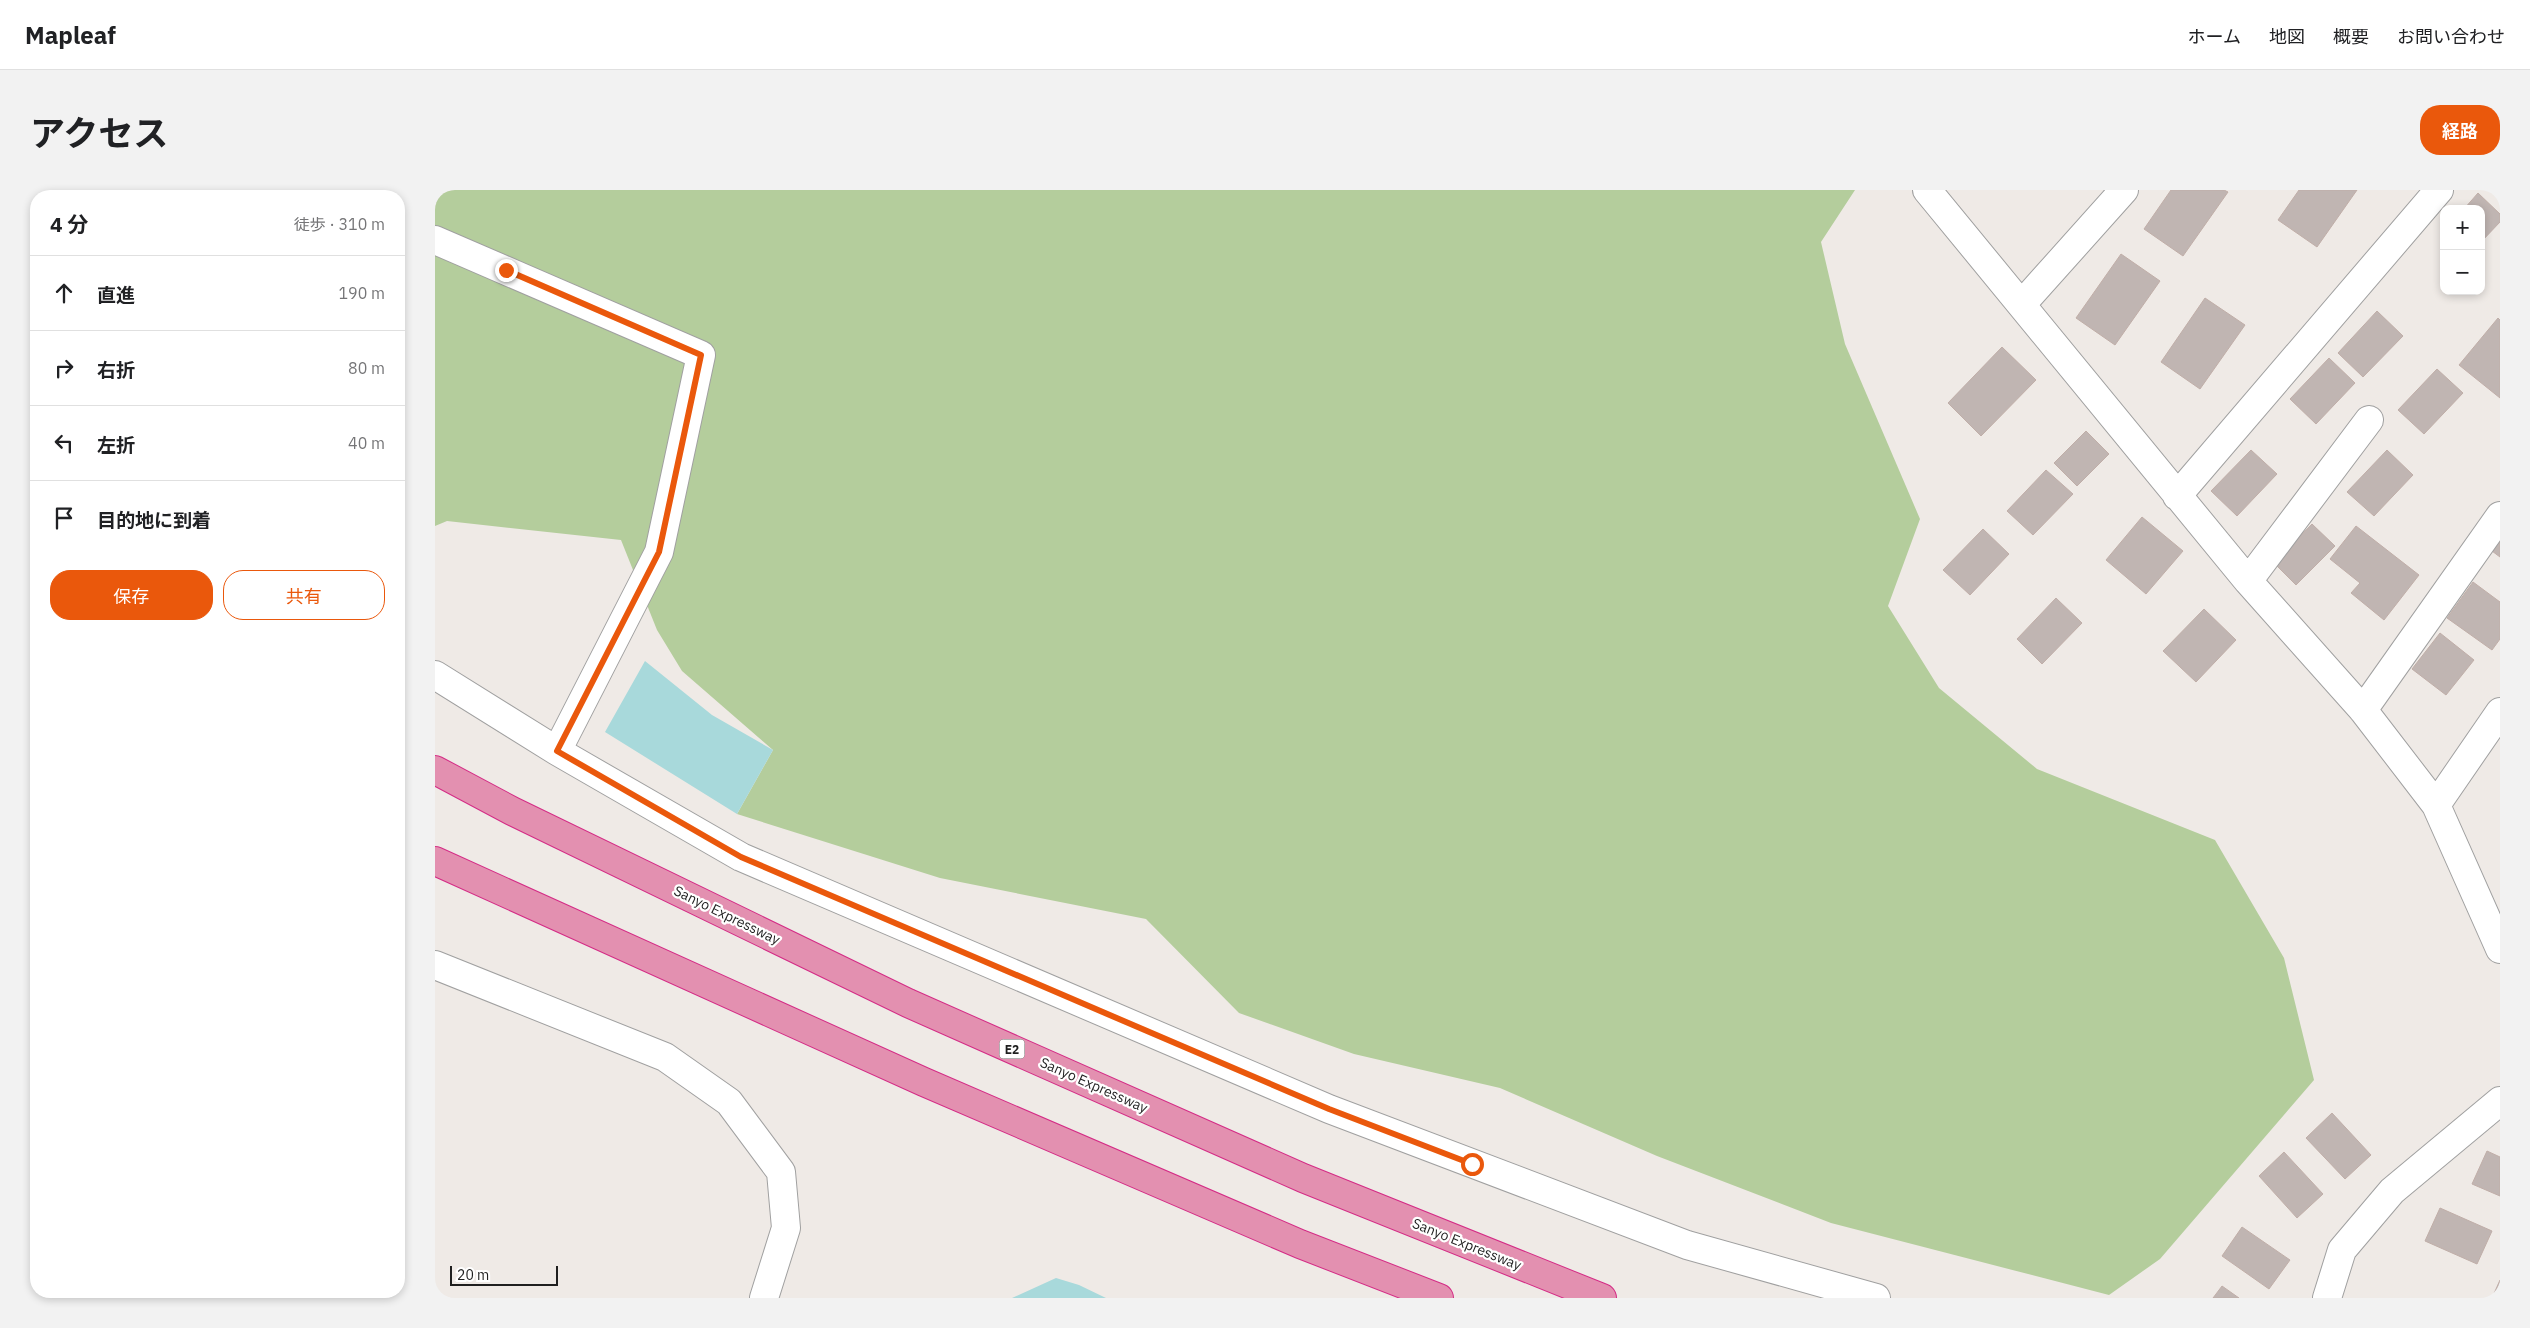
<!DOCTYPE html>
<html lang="ja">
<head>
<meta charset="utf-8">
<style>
	:root { --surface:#fff; --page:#f2f2f2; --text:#202124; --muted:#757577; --line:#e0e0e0; --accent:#ea580c }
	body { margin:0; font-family:"IBM Plex Sans","Noto Sans JP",sans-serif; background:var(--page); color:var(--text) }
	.controls { position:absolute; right:15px; top:15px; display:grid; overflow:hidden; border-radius:10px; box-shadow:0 2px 8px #0003 }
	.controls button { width:45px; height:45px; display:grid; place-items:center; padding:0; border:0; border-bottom:1px solid var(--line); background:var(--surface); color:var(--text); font:25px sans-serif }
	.scale { position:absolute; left:15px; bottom:12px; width:108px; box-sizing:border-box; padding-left:5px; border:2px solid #1f1f1f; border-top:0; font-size:14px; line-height:18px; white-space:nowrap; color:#1f1f1f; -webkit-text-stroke:4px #fff; paint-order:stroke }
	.stop { position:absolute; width:15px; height:15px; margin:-11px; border:4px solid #ea580c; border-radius:50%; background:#fff }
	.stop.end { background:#ea580c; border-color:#fff; box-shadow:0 1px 5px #0008 }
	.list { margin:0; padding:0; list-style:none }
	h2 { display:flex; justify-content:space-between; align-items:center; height:65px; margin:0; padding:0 20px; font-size:21px }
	h2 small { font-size:16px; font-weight:400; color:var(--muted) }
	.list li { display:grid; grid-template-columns:32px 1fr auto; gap:15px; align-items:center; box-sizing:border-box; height:75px; padding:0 20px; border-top:1px solid var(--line) }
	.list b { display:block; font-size:19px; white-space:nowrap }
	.list em { font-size:16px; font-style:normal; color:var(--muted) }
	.actions { display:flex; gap:10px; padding:15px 20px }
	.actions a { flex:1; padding:11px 0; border:1px solid var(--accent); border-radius:20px; text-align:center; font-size:18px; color:var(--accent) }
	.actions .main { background:var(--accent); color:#fff }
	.icon { flex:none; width:28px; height:28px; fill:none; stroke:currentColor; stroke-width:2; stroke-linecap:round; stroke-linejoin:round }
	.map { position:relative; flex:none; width:2065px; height:1108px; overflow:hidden; border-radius:20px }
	header { display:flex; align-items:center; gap:30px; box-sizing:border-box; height:70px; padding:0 25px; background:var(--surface); border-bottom:1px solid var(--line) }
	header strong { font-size:24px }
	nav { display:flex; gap:28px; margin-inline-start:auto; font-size:18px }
	.intro { display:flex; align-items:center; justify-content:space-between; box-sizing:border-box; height:120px; padding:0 30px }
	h1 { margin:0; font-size:35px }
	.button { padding:12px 22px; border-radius:20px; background:var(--accent); color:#fff; font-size:18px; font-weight:700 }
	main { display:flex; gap:30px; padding:0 30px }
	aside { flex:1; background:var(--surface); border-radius:20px; box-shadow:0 2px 8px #0003 }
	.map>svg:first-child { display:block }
</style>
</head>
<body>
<header>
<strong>Mapleaf</strong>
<nav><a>ホーム</a><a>地図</a><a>概要</a><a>お問い合わせ</a></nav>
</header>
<div class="intro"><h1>アクセス</h1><a class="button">経路</a></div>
<main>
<aside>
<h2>4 分<small>徒歩 · 310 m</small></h2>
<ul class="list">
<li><svg class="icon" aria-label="ahead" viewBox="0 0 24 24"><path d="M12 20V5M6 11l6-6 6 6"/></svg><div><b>直進</b></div><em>190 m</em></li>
<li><svg class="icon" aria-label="right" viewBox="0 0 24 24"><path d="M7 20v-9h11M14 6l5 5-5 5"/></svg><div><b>右折</b></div><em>80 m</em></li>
<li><svg class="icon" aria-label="left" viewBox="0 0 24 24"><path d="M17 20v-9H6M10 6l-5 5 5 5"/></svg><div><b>左折</b></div><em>40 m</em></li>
<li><svg class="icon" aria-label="arrive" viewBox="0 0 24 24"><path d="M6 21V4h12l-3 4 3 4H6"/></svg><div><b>目的地に到着</b></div></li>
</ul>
<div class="actions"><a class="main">保存</a><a>共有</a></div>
</aside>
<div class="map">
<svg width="2065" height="1108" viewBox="0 0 2065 1108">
	<rect width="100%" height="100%" fill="#efeae6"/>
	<path fill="#b4cd9c" d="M0,0H1420L1386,52L1410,154L1485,329L1453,416L1504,498L1602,579L1780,650L1849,768L1879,890L1725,1069L1674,1105L1396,1033L1222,966L1065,898L919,864L804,823L711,729L505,688L302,624L338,560L247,481L222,440L186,350L12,331L0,336Z"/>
	<path fill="#a8d9db" d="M210,471L277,525L338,560L302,624L170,542Z
		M621,1088L644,1095L671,1108H577Z"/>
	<path fill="#c0b5b2" stroke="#c0aea8" d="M1736,0H1789L1793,2L1748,66L1709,39Z
		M1864,0H1922L1882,57L1843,30Z
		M2043,3L2065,24V32L2046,52V19H2029Z
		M1686,64L1725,91L1680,155L1641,128Z
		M1770,108L1810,135L1765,199L1726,172Z
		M1942,121L1968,146L1928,187L1903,163Z
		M2063,128L2065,130V208L2024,175Z
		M1567,157L1601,190L1546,246L1513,213Z
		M1894,168L1920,193L1881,234L1855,209Z
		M2002,179L2028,203L1989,244L1963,220Z
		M1651,241L1674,264L1642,296L1619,273Z
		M1816,260L1842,284L1802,326L1776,301Z
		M1952,260L1978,285L1939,326L1912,302Z
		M1611,280L1638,304L1598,345L1572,321Z
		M1707,327L1748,361L1711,404L1671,370Z
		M1877,334L1900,356L1861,395L1839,373Z
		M1921,336L1984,385L1949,430L1916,403L1925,393L1895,369Z
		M1548,339L1574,364L1535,405L1508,380Z
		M2065,350V367L2057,361Z
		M2038,392L2065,412V449L2057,460L2012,428Z
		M1621,408L1647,433L1607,474L1582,449Z
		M1769,419L1801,450L1761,492L1728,461Z
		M2005,443L2039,470L2011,505L1977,479Z
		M1897,923L1936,965L1910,989L1871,948Z
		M2052,961L2065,967V1006L2037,994Z
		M1849,962L1888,1004L1862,1028L1824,986Z
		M2005,1018L2057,1041L2042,1074L1990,1051Z
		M1807,1037L1855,1070L1834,1099L1787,1066Z
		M2065,1090V1108H2057Z
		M1787,1096L1804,1108H1778Z"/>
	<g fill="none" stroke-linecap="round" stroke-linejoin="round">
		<defs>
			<path id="street" d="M1492,0L1813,391L1928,520L2001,615L2065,759
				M0,50L266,165L224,362L122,561
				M1587,114L1689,0
				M1742,306L2004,0
				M1813,391L1934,230
				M0,485L122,561L306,667L894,919L1252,1055L1441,1108
				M1928,520L2065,326
				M2001,615L2065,522
				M0,775L230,867L294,912L346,982L351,1038L329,1108
				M1892,1108L1907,1060L1957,1001L2065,911"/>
			<path id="highway" d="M0,580L77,621L473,813L868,988L1167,1108
				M0,671L489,892L865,1054L1004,1108"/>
		</defs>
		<use href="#street" stroke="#a0a0a0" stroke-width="30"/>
		<use href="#highway" stroke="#d42c86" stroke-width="30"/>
		<use href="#street" stroke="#fff" stroke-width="28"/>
		<use href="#highway" stroke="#e390b0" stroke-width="28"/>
	</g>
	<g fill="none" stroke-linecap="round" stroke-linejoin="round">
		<path stroke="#ea580c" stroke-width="6" d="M71,80L266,165L224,362L122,561L306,667L894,919L1037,974"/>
	</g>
	<g text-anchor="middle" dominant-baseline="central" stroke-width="4.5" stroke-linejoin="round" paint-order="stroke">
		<rect fill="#fff" stroke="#626262" stroke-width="1" x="564.5" y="849.5" width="25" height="19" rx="4"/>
		<g font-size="12" font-weight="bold" fill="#1f1f1f">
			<text x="577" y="859">E2</text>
		</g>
		<g font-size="14" fill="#1f1f1f" stroke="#fff">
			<text transform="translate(292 725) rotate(26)">Sanyo Expressway</text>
			<text transform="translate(659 895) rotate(24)">Sanyo Expressway</text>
			<text transform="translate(1032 1054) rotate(22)">Sanyo Expressway</text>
		</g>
	</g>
</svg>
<div class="controls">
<button>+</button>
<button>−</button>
</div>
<div class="scale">20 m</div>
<div class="stop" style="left:1037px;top:974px"></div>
<div class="stop end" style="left:71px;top:80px"></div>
</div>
</main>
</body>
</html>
